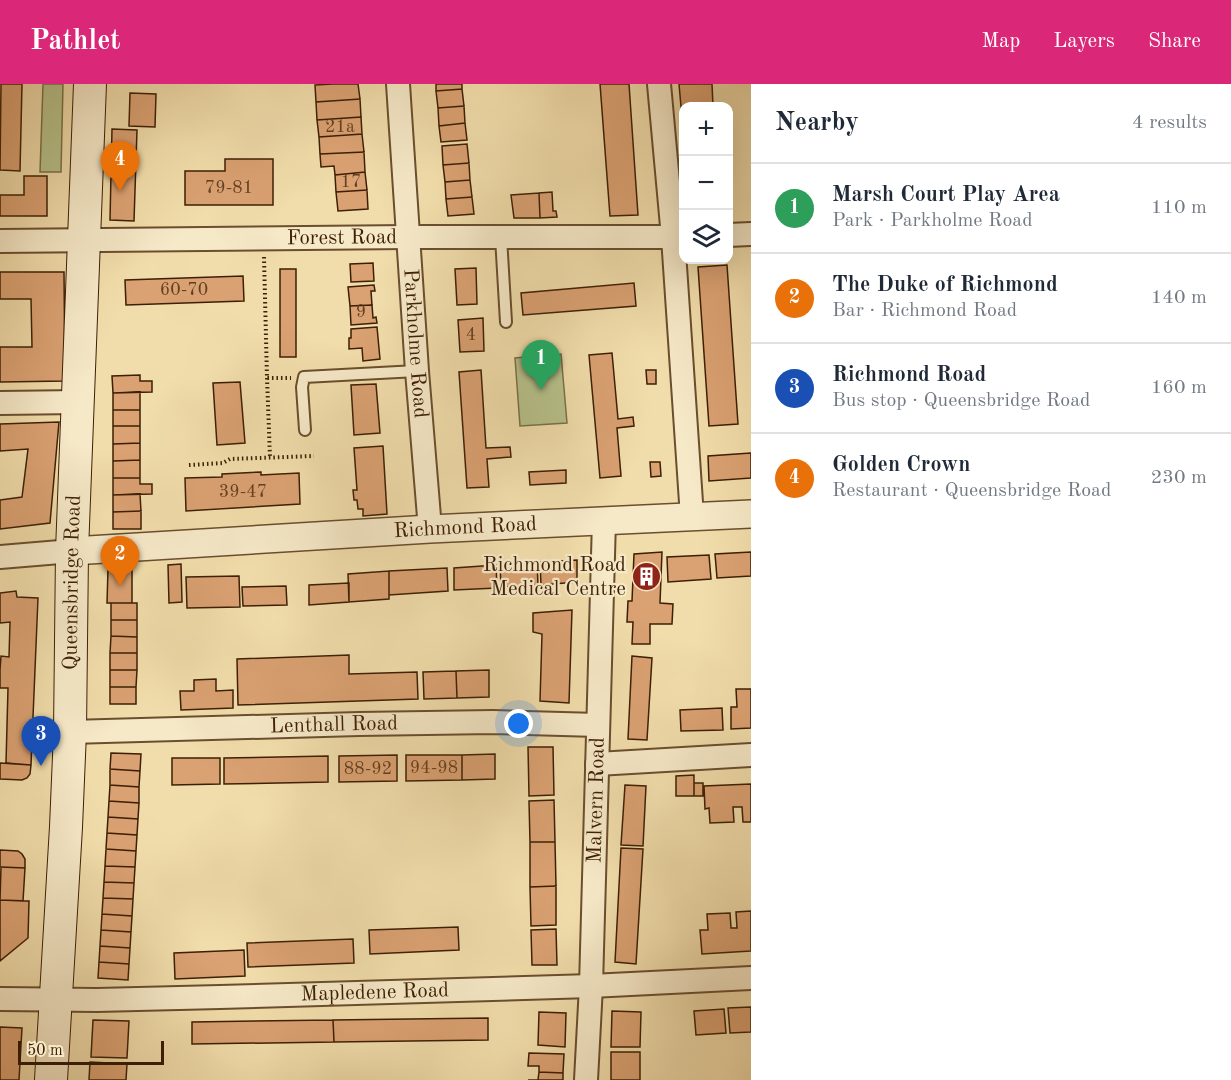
<!DOCTYPE html>
<html lang="en">
<head>
<meta charset="utf-8">
<style>
	:root { --surface:#fff; --page:#f6f6f7; --text:#1f2937; --muted:#747a83; --line:#e0e1e3; --accent:#db2777 }
	body { margin:0; font-family:"Old Standard TT",serif; background:var(--page); color:var(--text) }
	.controls { position:absolute; right:18px; top:18px; display:grid; overflow:hidden; border-radius:12px; box-shadow:0 6px 24px #0002 }
	.controls button { width:54px; height:54px; display:grid; place-items:center; padding:0; border:0; border-bottom:2px solid var(--line); background:var(--surface); color:var(--text); font:30px sans-serif }
	.scale { position:absolute; left:18px; bottom:15px; width:146px; box-sizing:border-box; padding-left:6px; border:3px solid #3d1f05; border-top:0; font-size:16px; line-height:21px; white-space:nowrap; color:#3d1f05; -webkit-text-stroke:4px #f6e9c8; paint-order:stroke }
	.you { position:absolute; left:519px; top:640px; width:21px; height:21px; margin:-15px; border:4px solid #fff; border-radius:50%; background:#1a73e8; box-shadow:0 0 0 9px #1a73e833 }
	.badge { display:grid; place-items:center; width:39px; height:39px; border-radius:50%; background:var(--accent); color:#fff; font-size:20px; font-weight:700 }
	.pin { position:absolute; translate:-50% -50px; filter:drop-shadow(0 2px 3px #0008) }
	.pin::after { content:''; position:absolute; top:32px; width:21px; height:18px; background:inherit; clip-path:polygon(0 0,100% 0,50% 100%) }
	.list { margin:0; padding:0; list-style:none }
	h2 { display:flex; justify-content:space-between; align-items:center; height:78px; margin:0; padding:0 24px; font-size:26px }
	h2 small { font-size:20px; font-weight:400; color:var(--muted) }
	.list li { display:grid; grid-template-columns:39px 1fr auto; gap:18px; align-items:center; box-sizing:border-box; height:90px; padding:0 24px; border-top:2px solid var(--line) }
	.list b { display:block; font-size:22px; white-space:nowrap }
	.list p { margin:0; font-size:20px; white-space:nowrap; color:var(--muted) }
	.list em { font-size:20px; font-style:normal; color:var(--muted) }
	.icon { flex:none; width:33px; height:33px; fill:none; stroke:currentColor; stroke-width:2; stroke-linecap:round; stroke-linejoin:round }
	.map { position:relative; flex:none; width:751px; height:996px; overflow:hidden }
	header { display:flex; align-items:center; gap:36px; box-sizing:border-box; height:84px; padding:0 30px; background:var(--accent); color:#fff }
	header strong { font-size:28px }
	nav { display:flex; gap:33px; margin-inline-start:auto; font-size:21px }
	main { display:flex }
	aside { flex:1; background:var(--surface) }
	.map>svg:first-child { display:block }
</style>
</head>
<body>
<header>
<strong>Pathlet</strong>
<nav><a>Map</a><a>Layers</a><a>Share</a></nav>
</header>
<main>
<div class="map">
<svg width="751" height="996" viewBox="0 0 751 996">
	<rect width="100%" height="100%" fill="#f1ddab"/>
	<filter id="stains"><feTurbulence type="fractalNoise" baseFrequency=".00333" numOctaves="4"/><feColorMatrix values="0 0 0 0 .2 0 0 0 0 .09 0 0 0 0 .02 0 0 0 .5 -.17"/></filter>
	<radialGradient id="worn" r=".72"><stop offset=".6" stop-color="#630" stop-opacity="0"/><stop offset="1" stop-color="#630" stop-opacity=".3"/></radialGradient>
	<path fill="#b7c28b" stroke="#7a7048" stroke-width="1.5" d="M43,0H63L61,88H40Z
		M561,270L567,339L520,342L515,274Z"/>
	<path fill="#daa172" stroke="#3d1f05" stroke-width="1.5" d="M1,0H22L20,87L0,86Z
		M333,0H358L360,15L316,18L315,1Z
		M436,0H462V5L436,7Z
		M600,0H629L638,131L610,132Z
		M679,0H712L713,22H684V57Z
		M462,5L464,22L438,24L436,7Z
		M130,9L156,10L155,43L129,42Z
		M360,15L361,33L317,36L316,18Z
		M464,22L465,39L439,42L438,24Z
		M361,33L362,50L319,53L317,36Z
		M465,39L467,56L441,58L439,42Z
		M112,45L137,46L134,137L110,136Z
		M362,50L364,68L320,70L319,53Z
		M467,60L469,79L443,81L442,62Z
		M364,68L365,88L335,91L334,82L321,83L320,70Z
		M225,75H273V121H185V87H225Z
		M469,79L470,96L445,98L443,81Z
		M365,88L367,106L336,108L335,91Z
		M24,92H47V132H0V111H24Z
		M470,96L472,113L446,115L445,98Z
		M367,106L368,125L338,127L336,108Z
		M552,108L553,127H556L557,133L540,134L539,109Z
		M539,109L540,134H514L511,111Z
		M472,113L474,130L448,132L446,115Z
		M373,179L374,197L351,198L350,180Z
		M727,181L738,340L709,342L698,183Z
		M476,184L477,220L457,221L455,185Z
		M280,185H296V273H280Z
		M0,188H64L65,297L0,298V263H32L31,215H0Z
		M243,192L244,217L126,221L125,196Z
		M634,199L636,222L523,231L521,209Z
		M374,201L375,207H371L372,221L350,222L348,203Z
		M372,221L373,234L376,233L377,239L351,241L350,222Z
		M483,234L484,267L460,268L458,236Z
		M377,243L380,275L363,277L362,264L349,265V254H351V245Z
		M612,269L618,335L633,333L634,342L617,344L621,392L600,394L589,271Z
		M481,286L486,364L510,363L511,373L487,375L489,403L467,404L459,288Z
		M646,286H656V300H647Z
		M140,291V297H152V308L113,309L112,292Z
		M240,298L245,359L217,361L213,299Z
		M376,300L380,349L354,351L351,301Z
		M140,308V326H113V309Z
		M113,326H140V342H113Z
		M59,338L50,439L0,445V416L22,413L28,365L0,367V340Z
		M113,342H140V359L113,360Z
		M140,359V376L113,377V360Z
		M383,362L387,430L363,432V425H358L357,416H354L353,406H357L354,364Z
		M751,369V394L709,397L708,372Z
		M140,376V394H113V377Z
		M650,378H660L661,392L651,393Z
		M566,386V399L530,401L529,388Z
		M261,388V391L299,389L300,420L186,427L185,394L222,393V390Z
		M113,394H140V400H152V410L113,411Z
		M140,410L141,427L113,428V411Z
		M141,427V445H113V428Z
		M662,468L660,519L673,520L672,540H650V560H632L633,538H627L628,517H632L634,470Z
		M751,468V492L717,494L715,470Z
		M709,471L711,495L668,498L667,473Z
		M577,476V498L541,501L540,478Z
		M537,478L538,501L501,503L500,480Z
		M181,480L182,518L169,519L168,481Z
		M496,481L497,504L454,506V484Z
		M447,484L448,507L389,511V487Z
		M108,485H132V519H107Z
		M389,487V515L349,518L348,490Z
		M239,492L240,523L187,524L186,493Z
		M349,499V518L309,521V501Z
		M286,502L287,521L243,522L242,503Z
		M16,507L17,513L38,514L31,681L6,679L8,604H0V586L1,572L9,573L10,538L0,539V509Z
		M111,519H137V536H111Z
		M572,526L569,619L540,617L542,550L533,548V529Z
		M111,536H137V553L111,552Z
		M111,552L137,553V569H110Z
		M110,569H137V586H110Z
		M349,571V590L417,588L418,615L238,621L237,575Z
		M632,572L652,574L647,656L628,655Z
		M110,586H137L136,603H110Z
		M489,586V613L457,614L456,587Z
		M456,587L457,614L424,615L423,588Z
		M216,595V607L233,606V624L181,626L180,607H194V596Z
		M110,603H136V620H110Z
		M736,605H751V644L731,645V623H737Z
		M722,624L723,646L681,647L680,626Z
		M528,663H553L554,711L529,712Z
		M111,669L141,670L140,687L110,685Z
		M495,670V695L462,696V671Z
		M397,671V697L339,698V672Z
		M406,671H462V696L406,697Z
		M328,672V698L224,700V674Z
		M172,674H220V700L172,701Z
		M0,679L31,681L30,690L27,694L22,696L0,695Z
		M110,685L140,687L139,703L110,701Z
		M694,691V712H676V692Z
		M694,699H703V712H694Z
		M751,700V738H743L742,723H733L734,738L710,739L709,724L705,725L704,702Z
		M110,701L139,703V719L109,717Z
		M625,701L646,702L643,762L621,761Z
		M554,716L555,758H530L529,717Z
		M109,717L139,719L138,735L108,733Z
		M108,733L138,735L137,751L107,749Z
		M107,749L137,751L136,767L106,765Z
		M530,758H555L556,802L530,803Z
		M621,764L643,765L636,880L615,878Z
		M106,765L136,767L135,783L105,782Z
		M0,766L18,767L22,770L25,775V784L0,783Z
		M105,782L135,783L134,799L104,798Z
		M1,783L25,784L23,817L0,816Z
		M104,798L134,799L133,815L103,814Z
		M556,802V841L531,842L530,803Z
		M103,814L133,815L132,832L102,830Z
		M0,816L29,817L28,854L0,877Z
		M751,827V867L702,870L700,846H708L707,830L730,829L731,844H737L736,828Z
		M102,830L132,832L131,848L101,846Z
		M458,843L459,866L370,870L369,846Z
		M556,845L557,881H532L531,846Z
		M101,846L131,848L130,864L100,862Z
		M353,855L354,879L248,883L247,859Z
		M100,862L130,864L129,880L99,878Z
		M244,866L245,892L175,895L174,869Z
		M99,878L129,880L128,896L98,894Z
		M751,923V948L730,949L728,924Z
		M724,925L726,949L696,951L694,927Z
		M612,927L641,928L640,963H611Z
		M539,928L566,929L565,963L538,961Z
		M488,934V956L334,958L333,936Z
		M93,936L129,937L127,974L91,973Z
		M333,936L334,958L192,960V938Z
		M0,943L22,944L19,996H0Z
		M611,968H640V996H611Z
		M529,969L564,970L563,989L539,988V982H528Z
		M90,978L127,980L126,996H89Z
		M539,988L563,989V996H528H538Z"/>
	<g fill="none" stroke-linecap="round" stroke-linejoin="round">
		<defs>
			<path id="service" d="M501,153L506,238
				M305,346L302,303L304,293L417,287"/>
			<g id="minor">
				<path id="s1" d="M398,0L417,287L430,445"/>
				<path d="M659,0L673,153L692,433"/>
				<path d="M728,151L751,150"/>
				<path id="s2" d="M0,157L408,153H684"/>
				<path d="M0,319L79,318"/>
				<path d="M0,473L72,467"/>
				<path id="s3" d="M70,648L359,640L493,638L598,641"/>
				<path d="M597,680L751,671"/>
				<path id="s4" d="M0,915L97,916L220,913L591,902L751,894"/>
				<path id="s5" d="M586,996L591,902L604,436"/>
			</g>
			<g id="tertiary">
				<path id="s6" d="M72,467L430,445L751,430"/>
			</g>
			<g id="secondary">
				<path id="s7" d="M51,996L66,743L70,648L72,467L90,0"/>
			</g>
		</defs>
		<use href="#service" stroke="#6a4e2e" stroke-width="14"/>
		<use href="#minor" stroke="#6a4e2e" stroke-width="26"/>
		<use href="#tertiary" stroke="#6a4e2e" stroke-width="30"/>
		<use href="#secondary" stroke="#3d1f05" stroke-width="34"/>
		<path stroke="#3d1f05" stroke-width="4" stroke-dasharray="1.5 3" stroke-linecap="butt" d="M264,173L267,294H291
			M267,294L270,373
			M189,381L223,379L230,375L314,372"/>
		<use href="#service" stroke="#f6e9c8" stroke-width="10"/>
		<use href="#minor" stroke="#f6e9c8" stroke-width="22"/>
		<use href="#tertiary" stroke="#f6e9c8" stroke-width="27"/>
		<use href="#secondary" stroke="#f6e9c8" stroke-width="32"/>
	</g>
	<defs>
		<symbol id="building-disc" viewBox="-11 -11 22 22"><circle r="9.5" fill="#8f2418" stroke="#f6e9c8"/><path d="M-4-6H4V6H1V3H-1V6H-4ZM-2.5-4.3h1.7v1.8h-1.7ZM.8-4.3h1.7v1.8H.8ZM-2.5-1h1.7V.8h-1.7ZM.8-1h1.7V.8H.8Z" fill="#fff"/></symbol>
	</defs>
	<g fill-rule="evenodd">
		<use href="#building-disc" x="630" y="476" width="33" height="33"/>
	</g>
	<g text-anchor="middle" dominant-baseline="central" stroke-width="4.5" stroke-linejoin="round" paint-order="stroke">
		<g font-size="18" fill="#644020">
			<text x="340" y="43">21a</text>
			<text x="351" y="98">17</text>
			<text x="229" y="104">79-81</text>
			<text x="184" y="206">60-70</text>
			<text x="361" y="228">9</text>
			<text x="471" y="251">4</text>
			<text x="243" y="408">39-47</text>
			<text x="434" y="684">94-98</text>
			<text x="368" y="685">88-92</text>
		</g>
		<g font-size="21" fill="#3d1f05" stroke="#f6e9c8">
			<text stroke="none"><textPath href="#s2" startOffset="342">Forest Road</textPath></text>
			<text stroke="none"><textPath href="#s1" startOffset="260">Parkholme Road</textPath></text>
			<text stroke="none"><textPath href="#s6" startOffset="394">Richmond Road</textPath></text>
			<text stroke="none"><textPath href="#s7" startOffset="498">Queensbridge Road</textPath></text>
			<text stroke="none"><textPath href="#s3" startOffset="264">Lenthall Road</textPath></text>
			<text stroke="none"><textPath href="#s5" startOffset="280">Malvern Road</textPath></text>
			<text stroke="none"><textPath href="#s4" startOffset="375">Mapledene Road</textPath></text>
		</g>
		<g font-size="21" fill="#3d1f05" stroke="#f6e9c8" text-anchor="end">
			<text x="626" y="481">Richmond Road<tspan x="626" dy="24">Medical Centre</tspan></text>
		</g>
	</g>
	<rect width="100%" height="100%" filter="url(#stains)"/>
	<rect width="100%" height="100%" fill="url(#worn)"/>
</svg>
<div class="controls">
<button>+</button>
<button>−</button>
<button><svg class="icon" aria-label="layers" viewBox="0 0 24 24"><path d="M12 4l9 5-9 5-9-5zM3 14l9 5 9-5"/></svg></button>
</div>
<div class="scale">50 m</div>
<div class="you"></div>
<div class="pin badge" style="left:541px;top:306px;background:#2e9e5b">1</div>
<div class="pin badge" style="left:120px;top:502px;background:#e8710a">2</div>
<div class="pin badge" style="left:41px;top:682px;background:#1a4fb4">3</div>
<div class="pin badge" style="left:120px;top:107px;background:#e8710a">4</div>
</div>
<aside>
<h2>Nearby<small>4 results</small></h2>
<ul class="list">
<li><span class="badge" style="background:#2e9e5b">1</span><div><b>Marsh Court Play Area</b><p>Park · Parkholme Road</p></div><em>110 m</em></li>
<li><span class="badge" style="background:#e8710a">2</span><div><b>The Duke of Richmond</b><p>Bar · Richmond Road</p></div><em>140 m</em></li>
<li><span class="badge" style="background:#1a4fb4">3</span><div><b>Richmond Road</b><p>Bus stop · Queensbridge Road</p></div><em>160 m</em></li>
<li><span class="badge" style="background:#e8710a">4</span><div><b>Golden Crown</b><p>Restaurant · Queensbridge Road</p></div><em>230 m</em></li>
</ul>
</aside>
</main>
</body>
</html>
